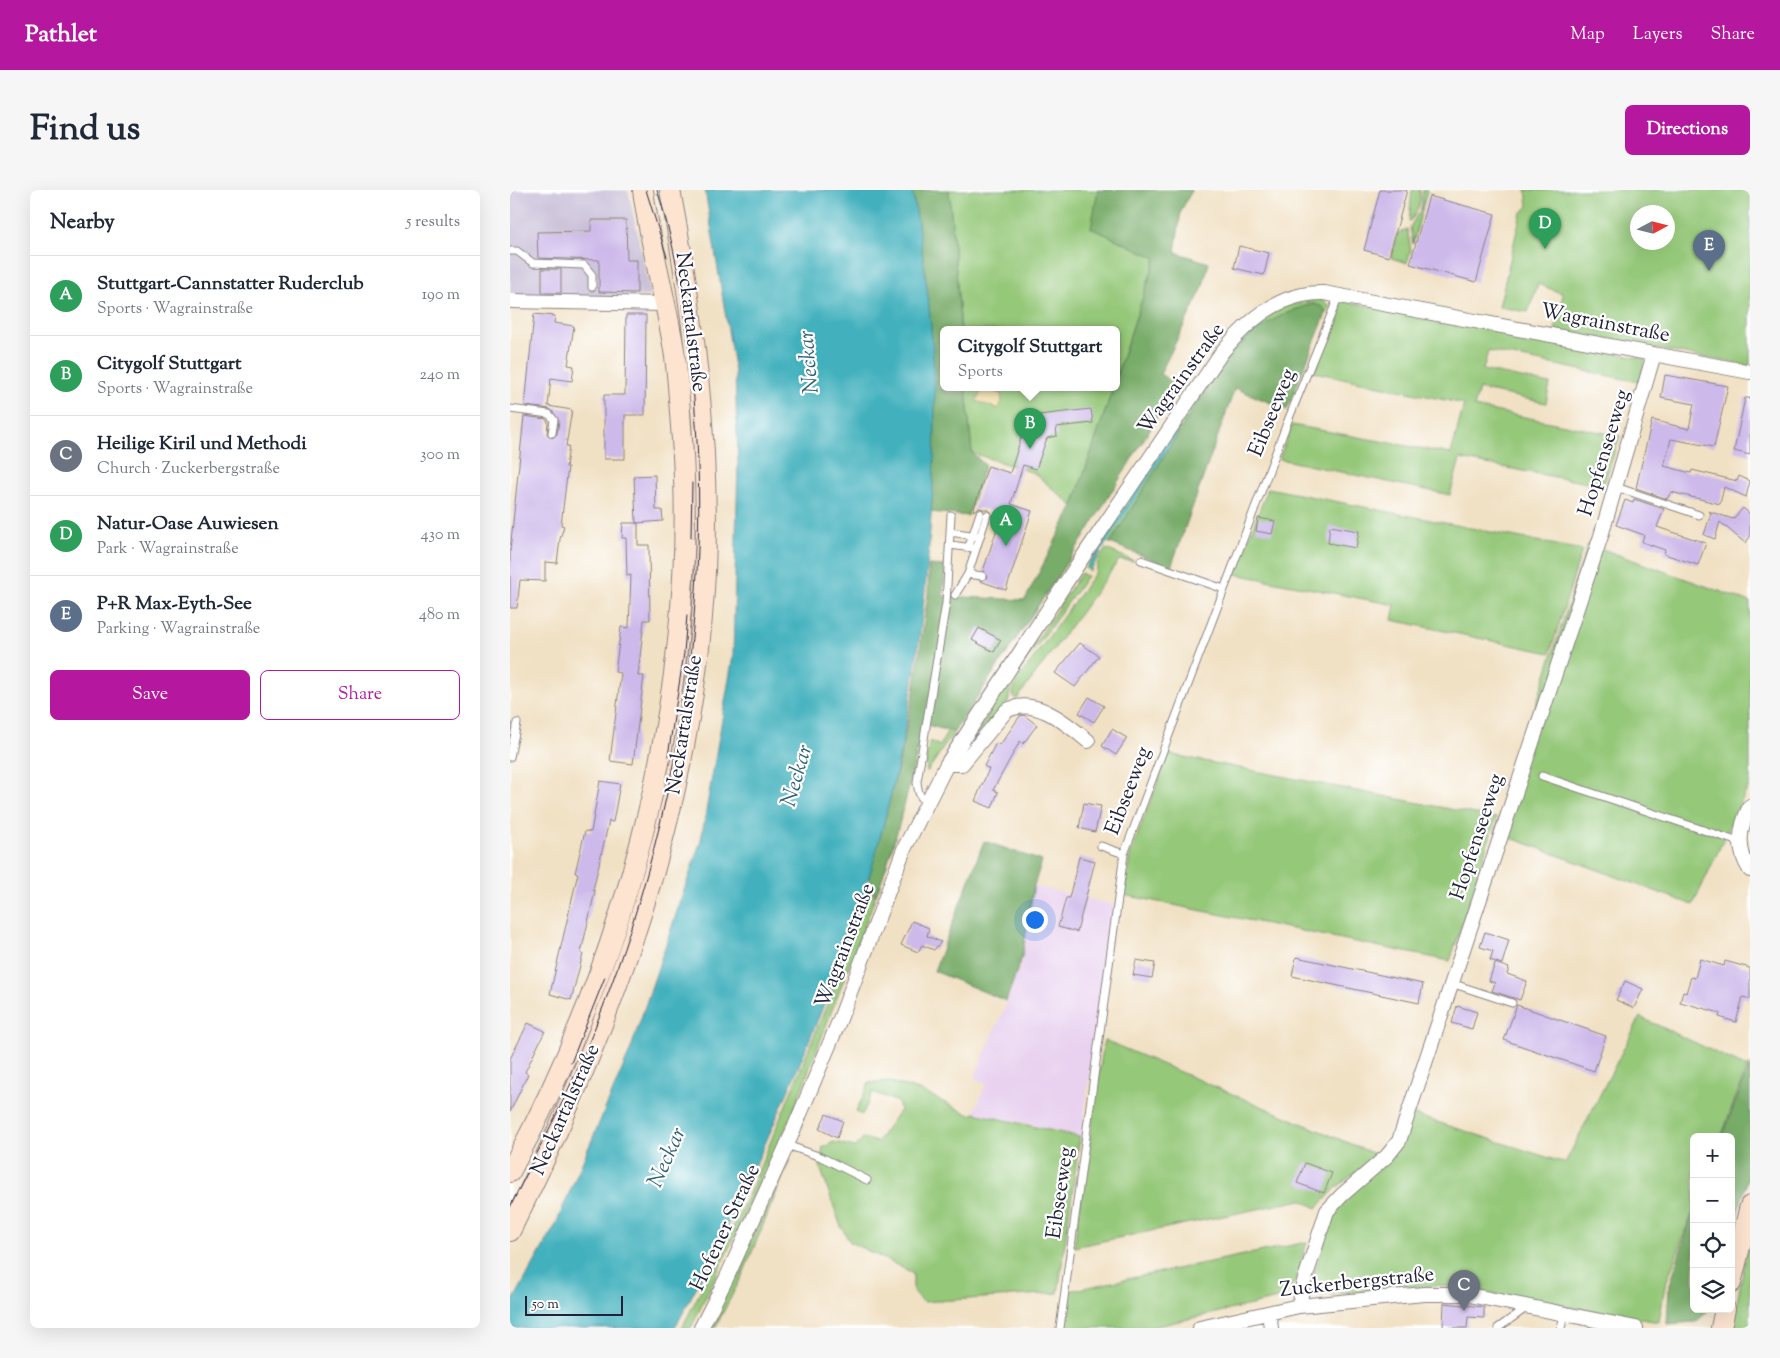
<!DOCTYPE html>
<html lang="en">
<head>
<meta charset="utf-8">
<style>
	:root { --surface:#fff; --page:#f6f6f7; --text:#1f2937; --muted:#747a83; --line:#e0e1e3; --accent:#b5179e }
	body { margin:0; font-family:"Sorts Mill Goudy",serif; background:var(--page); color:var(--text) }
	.controls { position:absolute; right:15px; bottom:15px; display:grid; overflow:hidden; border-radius:8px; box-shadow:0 5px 20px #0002 }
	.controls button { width:45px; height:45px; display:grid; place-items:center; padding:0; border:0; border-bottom:1px solid var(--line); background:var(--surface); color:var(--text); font:25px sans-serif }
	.compass { position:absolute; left:1120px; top:15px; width:45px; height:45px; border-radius:50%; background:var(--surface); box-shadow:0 5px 20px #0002; rotate:83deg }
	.scale { position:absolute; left:15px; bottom:12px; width:98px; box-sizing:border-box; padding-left:5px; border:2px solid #22223b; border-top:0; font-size:14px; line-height:18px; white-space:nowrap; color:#22223b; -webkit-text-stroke:4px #fff; paint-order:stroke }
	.you { position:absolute; left:524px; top:729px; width:18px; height:18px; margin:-12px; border:4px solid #fff; border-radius:50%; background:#1a73e8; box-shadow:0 0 0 8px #1a73e833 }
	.badge { display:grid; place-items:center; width:32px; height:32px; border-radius:50%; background:var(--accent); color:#fff; font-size:16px; font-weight:700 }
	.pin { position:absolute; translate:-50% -41px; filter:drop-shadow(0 1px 2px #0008) }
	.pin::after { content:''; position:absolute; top:26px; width:18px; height:15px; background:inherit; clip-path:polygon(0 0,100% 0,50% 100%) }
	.popup { position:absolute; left:430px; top:136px; width:180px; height:65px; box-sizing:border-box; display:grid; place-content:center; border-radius:8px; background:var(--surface); filter:drop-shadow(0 1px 4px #0005); font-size:16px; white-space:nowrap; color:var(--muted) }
	.popup b { font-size:19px; color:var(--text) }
	.popup::after { content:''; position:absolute; left:50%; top:100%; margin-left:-10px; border:10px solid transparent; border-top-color:var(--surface) }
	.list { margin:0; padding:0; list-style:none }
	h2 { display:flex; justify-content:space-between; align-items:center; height:65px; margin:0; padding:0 20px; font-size:21px }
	h2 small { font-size:16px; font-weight:400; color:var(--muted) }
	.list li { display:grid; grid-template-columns:32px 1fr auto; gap:15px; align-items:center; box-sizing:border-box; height:80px; padding:0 20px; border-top:1px solid var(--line) }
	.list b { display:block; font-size:19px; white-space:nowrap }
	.list p { margin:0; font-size:16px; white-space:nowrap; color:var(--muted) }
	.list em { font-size:16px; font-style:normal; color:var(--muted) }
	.actions { display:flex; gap:10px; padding:15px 20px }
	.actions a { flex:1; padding:11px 0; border:1px solid var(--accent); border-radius:8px; text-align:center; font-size:18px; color:var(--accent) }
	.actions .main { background:var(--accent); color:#fff }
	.icon { flex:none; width:28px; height:28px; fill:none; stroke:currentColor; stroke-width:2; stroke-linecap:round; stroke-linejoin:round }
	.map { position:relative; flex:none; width:1240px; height:1138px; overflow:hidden; border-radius:8px }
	header { display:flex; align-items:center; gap:30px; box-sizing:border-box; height:70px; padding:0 25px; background:var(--accent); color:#fff }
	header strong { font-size:24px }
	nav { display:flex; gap:28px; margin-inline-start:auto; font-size:18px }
	.intro { display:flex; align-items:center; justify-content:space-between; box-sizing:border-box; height:120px; padding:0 30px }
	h1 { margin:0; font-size:35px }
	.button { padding:12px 22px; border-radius:8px; background:var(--accent); color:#fff; font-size:18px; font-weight:700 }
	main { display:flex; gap:30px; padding:0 30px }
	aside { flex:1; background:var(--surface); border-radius:8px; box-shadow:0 5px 20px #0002 }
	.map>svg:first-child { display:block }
</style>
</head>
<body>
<header>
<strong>Pathlet</strong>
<nav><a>Map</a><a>Layers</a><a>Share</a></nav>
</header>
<div class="intro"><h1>Find us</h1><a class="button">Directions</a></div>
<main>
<aside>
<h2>Nearby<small>5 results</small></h2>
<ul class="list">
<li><span class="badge" style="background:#2e9e5b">A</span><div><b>Stuttgart-Cannstatter Ruderclub</b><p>Sports · Wagrainstraße</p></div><em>190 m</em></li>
<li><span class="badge" style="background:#2e9e5b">B</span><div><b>Citygolf Stuttgart</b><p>Sports · Wagrainstraße</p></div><em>240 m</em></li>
<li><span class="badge" style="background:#6b7280">C</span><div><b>Heilige Kiril und Methodi</b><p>Church · Zuckerbergstraße</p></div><em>300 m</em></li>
<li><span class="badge" style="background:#2e9e5b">D</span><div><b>Natur-Oase Auwiesen</b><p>Park · Wagrainstraße</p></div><em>430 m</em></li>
<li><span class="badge" style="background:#5c6f8a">E</span><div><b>P+R Max-Eyth-See</b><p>Parking · Wagrainstraße</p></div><em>480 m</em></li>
</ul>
<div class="actions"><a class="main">Save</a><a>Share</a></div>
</aside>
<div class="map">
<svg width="1240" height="1138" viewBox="0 0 1240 1138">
	<rect width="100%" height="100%" fill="#fff"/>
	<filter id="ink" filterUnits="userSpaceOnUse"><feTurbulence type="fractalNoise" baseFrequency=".02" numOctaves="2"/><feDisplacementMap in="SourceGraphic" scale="10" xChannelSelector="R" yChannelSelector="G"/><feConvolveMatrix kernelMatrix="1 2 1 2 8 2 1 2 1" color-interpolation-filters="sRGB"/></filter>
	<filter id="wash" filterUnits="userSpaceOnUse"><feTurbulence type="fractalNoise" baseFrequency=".0096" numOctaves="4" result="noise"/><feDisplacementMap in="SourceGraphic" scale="20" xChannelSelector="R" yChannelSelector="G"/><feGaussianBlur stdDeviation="1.12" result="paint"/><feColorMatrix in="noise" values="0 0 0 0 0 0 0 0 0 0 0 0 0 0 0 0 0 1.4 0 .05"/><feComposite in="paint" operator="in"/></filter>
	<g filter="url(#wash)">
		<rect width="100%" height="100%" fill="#f1e1c4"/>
		<path fill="#e8d2ef" d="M524,696L604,715L571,946L464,922L476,894L464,888L496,814L513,767Z"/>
		<path fill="#c9bfd8" d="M0,0H118L141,106L0,107Z"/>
		<path fill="#95c879" stroke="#5c755a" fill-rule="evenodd" d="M439,0H588L582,38L646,68L606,187V140H451Z
			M902,0H910C911,13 908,23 899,32Z
			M913,0L917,1L903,54L900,37L911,19Z
			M1016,0H1240V176L1045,140L1053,104L1028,94L1018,122L989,117L1011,23L1018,16ZM1128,22H1158V52H1128Z
			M897,39L901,60L897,73L881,68L887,44Z
			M811,109L820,117L815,126V120L803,114C766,124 739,143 714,170L600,353L597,352L580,381L575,378L711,169L731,145L775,116Z
			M832,111L1135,169L1129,192L978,161L973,180L1040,194L1036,213L969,199L964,217L1110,246L1093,296L950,269L940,305L769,269L782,235L941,264L954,214L804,182Z
			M456,198H603L563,316L524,283L462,263Z
			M758,298L1072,360L1040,463L882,430L885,415L725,384Z
			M1078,354L1240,412V593L1183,715L985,642Z
			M596,359L624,371L609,370L508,508L505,509L503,504L506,492L585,383L589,369Z
			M571,383L577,386L502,491L498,512L451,565Z
			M438,540L444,542L417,582L416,570L420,551L430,556Z
			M658,564L986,628L940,771L614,705L620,665Z
			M360,693L365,708L281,927L181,1138H172L239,1004L321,805L356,709Z
			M1130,827L1237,877L1211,947H1184V1019L1155,1096L1149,1132L928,1095L800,1106V1096L823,1024L902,924L1055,973Z
			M594,850L867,965L826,998L807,1018L791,1010L564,1057Z
			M377,891L409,900L460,925L464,923L570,947L548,1103L413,1112L403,1101V1083L340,1052L331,1037L310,977L313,957L324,952L345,957L353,948L367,952L390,920L388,912L363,902L352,925L346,922L359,893Z
			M280,969L233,1084L205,1138H199Z
			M1240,1045V1138H1222Z
			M797,1052L785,1093L772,1108L638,1138H554L559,1101Z"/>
		<path fill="#78ac69" stroke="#4d6752" d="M402,0H439L451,140H434V198H456L462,263L475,275L458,326L421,322C428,211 422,110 402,0Z
			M588,0H682L671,21L665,62L699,73L692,99L650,184L667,195L574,347L444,542L413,534C401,593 387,649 366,706L359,686L387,582L404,502L418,404L419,375L435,376L433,406L515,410L563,316L603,198H606V187L646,68L581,38Z
			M803,114L811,116L815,120V126L777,220L725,198L661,377L600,353L714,170C739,143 766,124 803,114Z
			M474,651L532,671L524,695L512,767L496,811L424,781Z
			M1240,874V981L1221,1046V947H1212Z
			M1184,1019V1119H1200L1186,1132L1157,1134L1159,1097Z"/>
		<path fill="#eeda9e" stroke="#887e6c" d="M481,199L491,204L492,212L488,219L466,211L472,200Z"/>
		<path fill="#42b1bd" stroke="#326a7c" d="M195,0H402C411,49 418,98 422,148C427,207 425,267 421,326C413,456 392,582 353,707C336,761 314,815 292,868C254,960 212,1050 165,1138H0V1116L45,1036L120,861L191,650L223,466L228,271L225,183Z"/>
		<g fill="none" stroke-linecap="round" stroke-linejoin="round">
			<path stroke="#42b1bd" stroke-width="4" d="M579,377L665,243"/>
		</g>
		<g id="blocks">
			<path fill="#cdb9ea" d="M870,0H897L879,67L854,60Z
				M919,6L985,24L966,92L900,74Z
				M81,30H116L117,70H127V103L89,102V70L28,68L27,42L81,41Z
				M729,56L759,63L754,85L724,78Z
				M32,79H51V103H32Z
				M24,124L45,126L44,133L64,136L58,175L64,176L62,191L41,188L38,216L62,220L56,256H59L56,277H58L51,335L54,336L50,349L47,373L35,372V391L10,390L7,418H0V361L14,226L36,229L38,232L37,244L42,248L47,244L49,231L40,219L15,216Z
				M116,125H136L135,225H115V269H94V205H115Z
				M1155,185L1218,196L1204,257L1161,249L1154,276L1181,283L1182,280L1227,291L1229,286L1240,291L1236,307L1214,297L1210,314L1161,302L1157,309L1126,298L1142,230L1179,239L1184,214L1151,208Z
				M1235,208H1240V265L1224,261Z
				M581,219L583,233L546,237L547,246L537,248L526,279L513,275L501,314L522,321L496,400L470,391L477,387L473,381L490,330L482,327L479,320L469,318L463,321L478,276L500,283L513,242L511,227Z
				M145,285L146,320H152L153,331L126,333L124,286Z
				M1124,309L1154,319L1147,337L1196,353L1188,375L1154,364L1155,360L1132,352L1134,345L1106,335L1115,310L1123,313Z
				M1233,318L1240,324V347L1235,353L1210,332L1205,349L1194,345L1201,323L1198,321L1223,329Z
				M748,328L765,331L762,344L746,341Z
				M113,333H128V355H139L140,430H134L128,486H134L123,574L100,571L111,483L105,482L111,437L119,438L121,385L117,386L116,348H112Z
				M820,336L849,341L846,358L818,353Z
				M469,438L491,450L484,462L462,450Z
				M570,453L589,466L565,497L545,483Z
				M579,507L594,516L584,532L569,523Z
				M514,525L527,535L513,554L510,551L483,600L488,602L482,618L465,611L479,579L474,576L486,553L490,555L510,526Z
				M602,539L617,548L606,565L592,556Z
				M90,591L110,594L103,632L99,631L83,700L85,701L71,763L73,764L61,810L40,804L68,683H65L75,641L81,642Z
				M574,613L591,616L585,642L569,638Z
				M569,667L585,671L567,742L548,737L556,708H559Z
				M402,731L419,738L417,746L431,752L424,760L412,755L408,762L391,755Z
				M975,742L999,750L992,774L980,770L983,761L970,757Z
				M786,767L913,794L909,813L782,786Z
				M1190,769L1214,776L1215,771L1240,778V809L1233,807L1226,832L1209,827L1210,823L1170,812L1173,802L1176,803L1181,787L1185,788Z
				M626,770L645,773L642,788L623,785Z
				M985,773L999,778L997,784L1017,791L1010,810L982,801L985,793L979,791Z
				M1115,791L1133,799L1124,818L1106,810Z
				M1007,815L1096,846L1084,881L994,850Z
				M947,816L967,822L962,839L942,833Z
				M18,833L35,841L15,882L18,884L0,922V869Z
				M316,924L333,931L327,948L309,939Z
				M795,973L822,983L814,1003L787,993Z
				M934,1113L974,1117V1128L958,1127L957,1138H933Z"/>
		</g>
	</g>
	<g filter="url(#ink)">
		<use href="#blocks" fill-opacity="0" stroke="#8a8280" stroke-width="1"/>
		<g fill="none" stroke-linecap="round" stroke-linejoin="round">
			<defs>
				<path id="lane" d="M0,61H7L23,73L74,75L82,85V97
					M0,219L39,224L44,230L42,243
					M1106,297L1189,325
					M440,342L467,346
					M440,355L463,358
					M459,356L470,323
					M631,370L714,399
					M458,384L477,325
					M445,405L458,384L472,386
					M0,567L7,533
					M1032,586L1229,652
					M417,613C409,608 408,600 407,592L436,413L441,325
					M591,656L614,664
					M941,793L1002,813
					M277,955L311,967L357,990
					M550,1138L614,664L777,233L829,105
					M988,1138L1016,1118
					M1051,1138L1054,1125"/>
				<path id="street" d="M0,111L155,114
					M437,574H452L496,521C525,505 557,534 578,551
					M1240,616C1229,638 1226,659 1240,680
					M789,1116L793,1095L817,1021L832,1005L877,966L889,951L1091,346L1144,164
					M759,1123L761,1138
					M191,1138L216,1089L277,955L330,829L394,659L437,574L566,377L712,162C739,130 770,102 814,103L1240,182
					M690,1138L789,1116L914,1104H954L1126,1138"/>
				<path id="secondary" d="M0,982C120,759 192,491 171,236C169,211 168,185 164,160C155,106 140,54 133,0
					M0,1041C103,834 184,615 195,382C200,254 184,126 160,0
					M1221,1093L1240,1016
					M1211,1138L1215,1119"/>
			</defs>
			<use href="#lane" stroke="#8a8280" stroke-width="9"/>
			<use href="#street" stroke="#8a8280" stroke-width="16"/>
			<use href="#secondary" stroke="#8a8280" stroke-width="22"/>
			<use href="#lane" stroke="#fff" stroke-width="7"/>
			<use href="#street" stroke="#fff" stroke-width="14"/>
			<use href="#secondary" stroke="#fde4d1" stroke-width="20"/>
			<path stroke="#22223b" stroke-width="1" d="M136,0L157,67
				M181,348L182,293
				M158,566L174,463L177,425
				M61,873L95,787
				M0,1017C30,957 62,897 86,835C166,633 204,415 183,197C177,132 168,63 147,0"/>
		</g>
	</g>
	<g text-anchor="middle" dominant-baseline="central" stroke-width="4.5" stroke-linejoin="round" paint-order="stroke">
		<g font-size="21" fill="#22223b" stroke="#fff">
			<text transform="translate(180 132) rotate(83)">Neckartalstraße</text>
			<text transform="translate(1095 134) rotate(11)">Wagrainstraße</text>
			<text transform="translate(672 189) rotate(-54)">Wagrainstraße</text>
			<text transform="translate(763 223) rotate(-68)">Eibseeweg</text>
			<text transform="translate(1095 263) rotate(-73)">Hopfenseeweg</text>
			<text transform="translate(175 535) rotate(-81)">Neckartalstraße</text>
			<text transform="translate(619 601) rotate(-69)">Eibseeweg</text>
			<text transform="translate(968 647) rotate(-72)">Hopfenseeweg</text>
			<text transform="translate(336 756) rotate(-69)">Wagrainstraße</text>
			<text transform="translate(56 920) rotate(-66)">Neckartalstraße</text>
			<text transform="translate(551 1003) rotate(-82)">Eibseeweg</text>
			<text transform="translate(216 1038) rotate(-65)">Hofener Straße</text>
			<text transform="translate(847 1093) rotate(-6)">Zuckerbergstraße</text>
		</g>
		<g font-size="22" font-style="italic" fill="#306276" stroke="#fff">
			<text transform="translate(300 172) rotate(-95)">Neckar</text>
			<text transform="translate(288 586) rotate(-74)">Neckar</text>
			<text transform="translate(158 968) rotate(-66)">Neckar</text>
		</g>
	</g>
</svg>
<div class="controls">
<button>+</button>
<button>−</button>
<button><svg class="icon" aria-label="locate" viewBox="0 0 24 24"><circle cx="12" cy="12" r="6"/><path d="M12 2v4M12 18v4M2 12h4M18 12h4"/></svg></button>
<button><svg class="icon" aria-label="layers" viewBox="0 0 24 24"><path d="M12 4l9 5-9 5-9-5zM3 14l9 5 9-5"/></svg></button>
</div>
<svg class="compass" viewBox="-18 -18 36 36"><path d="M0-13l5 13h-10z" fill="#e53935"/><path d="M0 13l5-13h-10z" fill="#747a83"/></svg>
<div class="scale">50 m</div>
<div class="you"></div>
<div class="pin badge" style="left:496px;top:356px;background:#2e9e5b">A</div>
<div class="pin badge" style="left:520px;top:259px;background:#2e9e5b">B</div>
<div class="popup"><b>Citygolf Stuttgart</b>Sports</div>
<div class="pin badge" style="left:954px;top:1121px;background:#6b7280">C</div>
<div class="pin badge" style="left:1035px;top:59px;background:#2e9e5b">D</div>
<div class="pin badge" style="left:1199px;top:81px;background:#5c6f8a">E</div>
</div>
</main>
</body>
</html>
